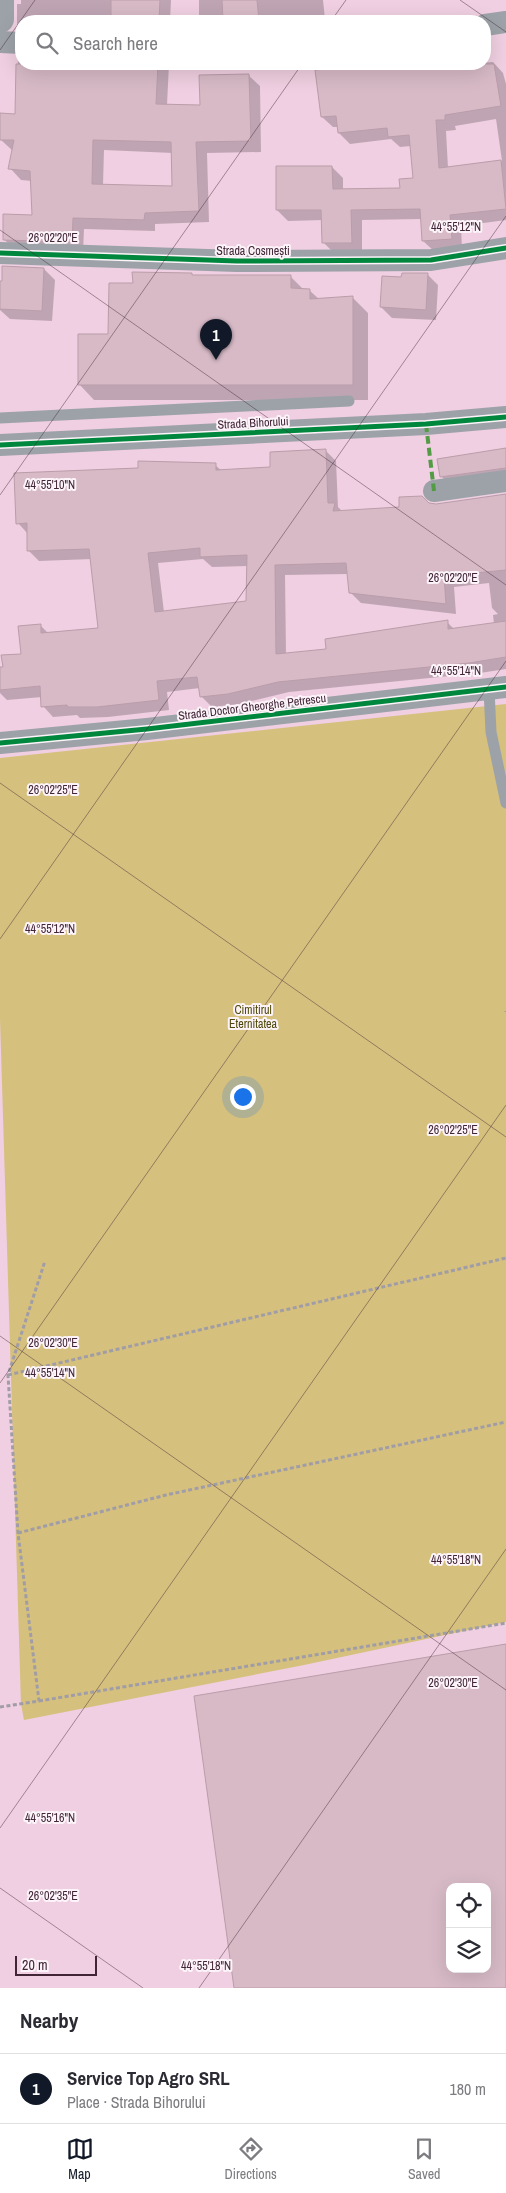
<!DOCTYPE html>
<html lang="en">
<head>
<meta charset="utf-8">
<style>
	:root { --surface:#fff; --page:#f2f2f3; --text:#2b2b33; --muted:#7c7c81; --line:#e1e1e2; --accent:#111827 }
	body { margin:0; font-family:"Archivo Narrow",sans-serif; background:var(--page); color:var(--text) }
	.controls { position:absolute; right:15px; bottom:15px; display:grid; overflow:hidden; border-radius:10px; box-shadow:0 5px 20px #0002 }
	.controls button { width:45px; height:45px; display:grid; place-items:center; padding:0; border:0; border-bottom:1px solid var(--line); background:var(--surface); color:var(--text); font:25px sans-serif }
	.scale { position:absolute; left:15px; bottom:12px; width:82px; box-sizing:border-box; padding-left:5px; border:2px solid #412536; border-top:0; font-size:14px; line-height:18px; white-space:nowrap; color:#412536; -webkit-text-stroke:4px #fcf4f9; paint-order:stroke }
	.you { position:absolute; left:242px; top:1096px; width:18px; height:18px; margin:-12px; border:4px solid #fff; border-radius:50%; background:#1a73e8; box-shadow:0 0 0 8px #1a73e833 }
	.badge { display:grid; place-items:center; width:32px; height:32px; border-radius:50%; background:var(--accent); color:#fff; font-size:16px; font-weight:700 }
	.pin { position:absolute; translate:-50% -41px; filter:drop-shadow(0 1px 2px #0008) }
	.pin::after { content:''; position:absolute; top:26px; width:18px; height:15px; background:inherit; clip-path:polygon(0 0,100% 0,50% 100%) }
	.list { margin:0; padding:0; list-style:none }
	h2 { display:flex; justify-content:space-between; align-items:center; height:65px; margin:0; padding:0 20px; font-size:21px }
	h2 small { font-size:16px; font-weight:400; color:var(--muted) }
	.list li { display:grid; grid-template-columns:32px 1fr auto; gap:15px; align-items:center; box-sizing:border-box; height:70px; padding:0 20px; border-top:1px solid var(--line) }
	.list b { display:block; font-size:19px; white-space:nowrap }
	.list p { margin:0; font-size:16px; white-space:nowrap; color:var(--muted) }
	.list em { font-size:16px; font-style:normal; color:var(--muted) }
	.icon { flex:none; width:28px; height:28px; fill:none; stroke:currentColor; stroke-width:2; stroke-linecap:round; stroke-linejoin:round }
	.map { position:relative; flex:none; width:506px; height:1988px; overflow:hidden }
	.search { position:absolute; background:var(--surface); box-shadow:0 5px 20px #0002; left:15px; right:15px; top:15px; height:55px; display:flex; align-items:center; gap:12px; box-sizing:border-box; padding:0 18px; border-radius:20px; color:var(--muted); font-size:19px }
	.sheet { height:135px; background:var(--surface) }
	nav { display:flex; justify-content:space-around; align-items:center; box-sizing:border-box; height:70px; border-top:1px solid var(--line); background:var(--surface); font-size:14px; color:var(--muted) }
	nav a { display:grid; justify-items:center; gap:2px }
	nav .on { color:var(--accent) }
	.map>svg:first-child { display:block }
</style>
</head>
<body>
<div class="map">
<svg width="506" height="1988" viewBox="0 0 506 1988">
	<rect width="100%" height="100%" fill="#efcfe1"/>
	<path fill="#d6c07d" d="M506,704V1622L304,1665L24,1720L21,1704L0,1018V758Z"/>
	<path fill="#0003" fill-rule="evenodd" d="M21,0H171L170,21H21V33L17,29V4H21Z
		M199,0H323L325,19L351,16L356,21H204L199,16Z
		M21,56V64H169L167,105L202,106L248,75L260,86L261,152L207,153L209,222L155,224V231L84,229L83,252L15,251L4,239L33,216L32,181L21,180L10,168L13,151L1,140L16,115L18,57ZM104,150L173,153L174,187L103,185Z
		M493,62L503,73L506,84V220L461,226L462,249L434,251L423,241L422,219L362,220V253H334L323,242V220L288,221L277,210L332,167L343,178V190L401,189L414,180L411,146L400,147L391,139L350,144L339,133L338,127H333L322,117L316,64H410L414,68ZM496,119L502,161L448,168L446,131L456,130L455,126Z
		M44,269L55,280L52,321L10,319L0,310V282Z
		M191,274L194,276L291,277L304,290H309L320,300L353,298L368,313V400H94L79,384L109,336L134,285Z
		M427,274L438,285L436,320L392,318L381,307L403,278Z
		M506,449V480L452,487L441,476Z
		M325,450L336,461L338,507L343,512L384,510L428,504L436,505L506,494V669L480,673L289,692L239,704L212,707L201,696L200,688L167,692L169,710L108,717L80,718L77,715L53,717L43,706L42,697L7,700L0,693V668H4L22,655L40,625L49,634L100,629L92,559L39,561L29,551L28,534L18,523L215,465L222,471L272,468ZM203,559L212,567L248,566L247,602L164,612L158,563ZM348,574L350,592L361,603L456,614L454,587L489,583L492,608L498,614L493,615L494,624L454,629L447,622L327,650L286,654L285,575Z"/>
	<path fill="#d7bac6" stroke="#ba9da9" fill-rule="evenodd" d="M111,0H160L159,21H111Z
		M222,0H257L259,21H223Z
		M16,64H158L156,104L200,105L199,75L249,74L251,141L196,142L199,211L145,213L144,220L73,218L72,242L3,240V214L32,215L30,171L8,169L14,140H0V113L15,114ZM93,140L171,142L172,186L92,184Z
		M372,64H406V67L451,64H494L501,106L445,115V120H436L439,168L501,160L506,209L450,215L452,239L422,241L420,209L351,210L352,243H322L321,210H276V166H332L333,189L400,188L399,179L413,178L409,135L388,137L387,128L338,133L336,116L321,117L315,70Z
		M2,266L44,268L42,311L0,309V281H2Z
		M132,272L192,273V275H291V288L310,289V299L353,296V385H78V334H108L109,283H133Z
		M402,273H428L426,310L380,307L382,276L401,277Z
		M506,448V468L440,477L437,459Z
		M326,449L328,503H335L333,511L399,507V497L422,496L429,503L436,504L506,494V570L444,576L446,604L349,593L346,563L275,565L276,654L326,649L325,639L448,620V629L506,621V657L469,663L278,682L228,694L200,697L197,677L157,681L159,700L97,707H68L67,705L41,707L40,686L0,690V667H3L1,655L21,654L18,626L41,624V633L98,628L89,549L27,551V523L16,524L14,473L138,468V461L216,463V470L270,467V452ZM200,548V557L247,555L246,601L155,612L148,553Z
		M506,1644V1988H234L194,1696ZM450,1887H487V1969H450Z"/>
	<g fill="none" stroke-linecap="round" stroke-linejoin="round">
		<path stroke="#a09da6" stroke-width="3" stroke-dasharray="4 2.5" stroke-linecap="butt" d="M506,1011V1012
			M8,1375L506,1258
			M18,1533L166,1495L506,1422
			M39,1701L506,1623
			M0,1707L39,1701L18,1533L8,1375L45,1261"/>
		<path stroke="#9ca2a8" stroke-width="11" d="M0,418L349,401
			M489,689L491,732L506,803"/>
		<path stroke="#9ca2a8" stroke-width="22" d="M485,25L506,22
			M0,42L21,43
			M0,253L237,261L431,260L506,248
			M0,445L426,424L506,417
			M434,491L506,481
			M0,743L147,729L506,687"/>
		<path stroke="#9ca2a8" stroke-width="28" d="M0,19V0"/>
		<path stroke="#539b44" stroke-width="4" stroke-dasharray="8 4" stroke-linecap="butt" d="M426,424L434,491"/>
		<defs>
			<path id="cycleway" d="M0,253L237,261L431,260L506,248
				M0,445L426,424L506,417
				M0,743L147,729L506,687"/>
		</defs>
		<use href="#cycleway" stroke="#fcf4f9" stroke-width="8"/>
		<use href="#cycleway" stroke="#00873e" stroke-width="5"/>
	</g>
	<path fill="none" stroke="#412536" stroke-width="1" stroke-opacity="0.45" d="M460,0L506,32M331,21L346,0M0,50L35,0M0,230L506,585M0,495L302,64M0,783L506,1137M0,939L506,216M0,1336L506,1690M0,1383L506,661M0,1828L506,1105M0,1888L143,1988M199,1988L506,1549"/>
	<g text-anchor="middle" dominant-baseline="central" stroke-width="4" stroke-linejoin="round" paint-order="stroke">
		<g font-size="12" fill="#412536" stroke="#fcf4f9">
			<text x="253" y="251">Strada Cosmești</text>
			<text transform="translate(253 423) rotate(-3)">Strada Bihorului</text>
			<text transform="translate(252 707) rotate(-7)">Strada Doctor Gheorghe Petrescu</text>
		</g>
		<g font-size="12" fill="#4d4709" stroke="#fcf4f9">
			<text x="253" y="1010">Cimitirul<tspan x="253" dy="14">Eternitatea</tspan></text>
		</g>
	</g>
	<g font-size="12" text-anchor="middle" fill="#412536" stroke="#fcf4f9" stroke-width="4" stroke-linejoin="round" paint-order="stroke">
		<text x="456" y="231">44°55'12"N</text>
		<text x="53" y="242">26°02'20"E</text>
		<text x="50" y="489">44°55'10"N</text>
		<text x="453" y="582">26°02'20"E</text>
		<text x="456" y="675">44°55'14"N</text>
		<text x="53" y="794">26°02'25"E</text>
		<text x="50" y="933">44°55'12"N</text>
		<text x="453" y="1134">26°02'25"E</text>
		<text x="53" y="1347">26°02'30"E</text>
		<text x="50" y="1377">44°55'14"N</text>
		<text x="456" y="1564">44°55'18"N</text>
		<text x="453" y="1687">26°02'30"E</text>
		<text x="50" y="1822">44°55'16"N</text>
		<text x="53" y="1900">26°02'35"E</text>
		<text x="206" y="1970">44°55'18"N</text>
	</g>
</svg>
<div class="controls">
<button><svg class="icon" aria-label="locate" viewBox="0 0 24 24"><circle cx="12" cy="12" r="6"/><path d="M12 2v4M12 18v4M2 12h4M18 12h4"/></svg></button>
<button><svg class="icon" aria-label="layers" viewBox="0 0 24 24"><path d="M12 4l9 5-9 5-9-5zM3 14l9 5 9-5"/></svg></button>
</div>
<div class="scale">20 m</div>
<div class="you"></div>
<div class="pin badge" style="left:216px;top:360px">1</div>
<div class="search"><svg class="icon" aria-label="search" viewBox="0 0 24 24"><circle cx="10" cy="10" r="6"/><path d="M15 15l6 6"/></svg>Search here</div>
</div>
<section class="sheet">
<h2>Nearby<small></small></h2>
<ul class="list">
<li><span class="badge">1</span><div><b>Service Top Agro SRL</b><p>Place · Strada Bihorului</p></div><em>180 m</em></li>
</ul>
</section>
<nav>
<a class="on"><svg class="icon" aria-label="map" viewBox="0 0 24 24"><path d="M3 6l6-2 6 2 6-2v14l-6 2-6-2-6 2zM9 4v14M15 6v14"/></svg>Map</a>
<a><svg class="icon" aria-label="directions" viewBox="0 0 24 24"><path d="M12 3l9 9-9 9-9-9zM9 14v-3h6M13 9l2 2-2 2"/></svg>Directions</a>
<a><svg class="icon" aria-label="saved" viewBox="0 0 24 24"><path d="M7 4h10v16l-5-4-5 4z"/></svg>Saved</a>
</nav>
</body>
</html>
